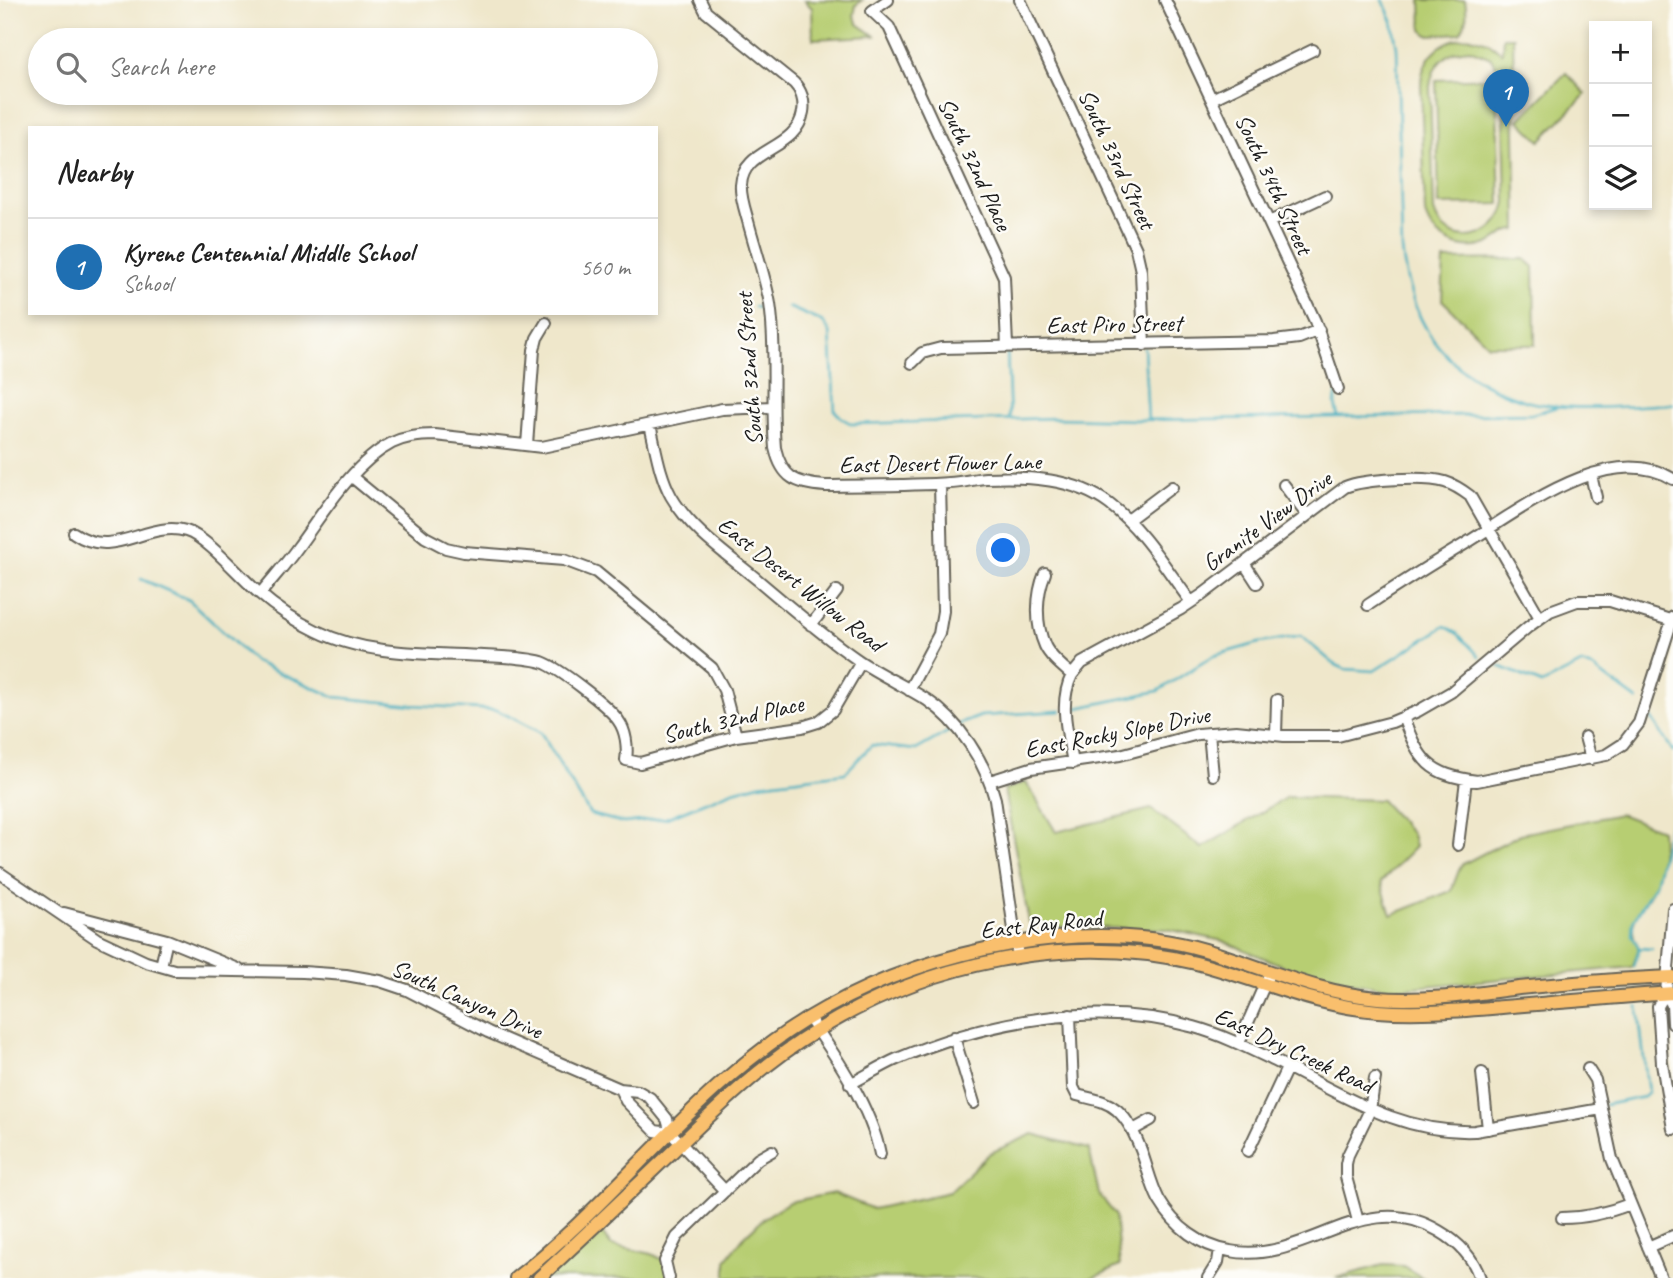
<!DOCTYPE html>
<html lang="en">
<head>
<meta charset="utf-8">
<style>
	:root { --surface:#fff; --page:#f6f6f6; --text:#222; --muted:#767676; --line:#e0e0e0; --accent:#1f6fb2 }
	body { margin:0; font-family:Caveat,sans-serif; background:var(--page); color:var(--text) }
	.controls { position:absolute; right:21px; top:21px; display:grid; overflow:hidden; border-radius:0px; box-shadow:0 4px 10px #0003 }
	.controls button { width:63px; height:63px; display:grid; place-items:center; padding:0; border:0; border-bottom:2px solid var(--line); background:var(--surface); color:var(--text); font:35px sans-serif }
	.you { position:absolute; left:1004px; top:551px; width:24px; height:24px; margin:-18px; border:5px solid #fff; border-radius:50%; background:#1a73e8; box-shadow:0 0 0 10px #1a73e833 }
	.badge { display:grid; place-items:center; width:46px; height:46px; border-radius:50%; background:var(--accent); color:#fff; font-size:23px; font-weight:700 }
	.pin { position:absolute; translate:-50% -58px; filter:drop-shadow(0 2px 4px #0008) }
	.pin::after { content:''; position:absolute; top:37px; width:24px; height:21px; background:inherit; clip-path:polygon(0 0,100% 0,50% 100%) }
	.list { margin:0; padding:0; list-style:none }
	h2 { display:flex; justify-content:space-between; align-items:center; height:91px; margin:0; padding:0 28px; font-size:30px }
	h2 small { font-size:23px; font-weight:400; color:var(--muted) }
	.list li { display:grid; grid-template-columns:46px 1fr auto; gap:21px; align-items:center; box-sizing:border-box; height:98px; padding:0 28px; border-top:2px solid var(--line) }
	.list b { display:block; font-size:26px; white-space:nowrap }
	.list p { margin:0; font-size:23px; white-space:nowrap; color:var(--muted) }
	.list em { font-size:23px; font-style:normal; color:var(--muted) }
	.icon { flex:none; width:38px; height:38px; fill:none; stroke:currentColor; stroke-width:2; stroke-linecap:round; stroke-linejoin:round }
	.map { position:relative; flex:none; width:1673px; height:1278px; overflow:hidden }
	.search { position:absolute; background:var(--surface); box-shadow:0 4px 10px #0003; left:28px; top:28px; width:630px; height:77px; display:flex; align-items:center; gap:18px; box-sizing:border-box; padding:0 24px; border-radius:38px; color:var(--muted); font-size:26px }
	.panel { position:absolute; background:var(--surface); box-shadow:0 4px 10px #0003; left:28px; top:126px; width:630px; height:189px; border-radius:0px }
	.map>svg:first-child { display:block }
</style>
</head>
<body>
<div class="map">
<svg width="1673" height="1278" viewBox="0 0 1673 1278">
	<rect width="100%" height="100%" fill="#fdfcf7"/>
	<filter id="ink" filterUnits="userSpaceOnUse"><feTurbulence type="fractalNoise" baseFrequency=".0143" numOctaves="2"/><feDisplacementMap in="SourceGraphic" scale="14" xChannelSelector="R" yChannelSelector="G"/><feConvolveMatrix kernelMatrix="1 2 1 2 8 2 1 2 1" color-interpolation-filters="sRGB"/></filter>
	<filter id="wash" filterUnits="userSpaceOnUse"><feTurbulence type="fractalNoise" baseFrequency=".00686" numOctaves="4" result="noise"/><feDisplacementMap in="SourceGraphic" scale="28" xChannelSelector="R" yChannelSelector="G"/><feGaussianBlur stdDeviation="1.57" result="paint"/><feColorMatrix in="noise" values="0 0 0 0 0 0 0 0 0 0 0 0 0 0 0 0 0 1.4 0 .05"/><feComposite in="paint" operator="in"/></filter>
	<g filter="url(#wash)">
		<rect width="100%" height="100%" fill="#efe7cb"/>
		<path fill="#b7ce72" stroke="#6a7547" stroke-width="2" fill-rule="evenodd" d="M804,0H862L856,5L854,16L858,24L875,36L813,39L812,8Z
			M1421,0H1465C1467,13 1468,22 1460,33L1428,35L1422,30Z
			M1471,37L1488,42L1502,53L1503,37H1513L1517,230C1504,230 1500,239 1488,244C1462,254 1433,240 1425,214L1421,85C1422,56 1442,38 1471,37ZM1470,49L1491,58L1503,77L1506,202C1499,242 1446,251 1434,211L1430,87C1432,64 1447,50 1470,49Z
			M1566,73L1586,94L1540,141L1519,120Z
			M1496,78L1500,204L1439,205L1436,80Z
			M1525,259L1534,267L1535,345H1488L1442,300L1444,260Z
			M1026,782L1056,832L1151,809L1202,848L1287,797L1381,800L1412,834L1415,847L1381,882L1391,915L1451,891L1461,865L1521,834L1620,814L1661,830C1663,848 1661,866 1655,884C1644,910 1622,919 1639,948L1633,967L1393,989L1303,974L1223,941L1167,929L1060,927L1029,922L1004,790Z
			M1033,1134L1089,1149L1099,1194L1115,1215L1120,1266L1092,1278H729L726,1276V1260L743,1238L764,1218L789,1202L834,1193L873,1209L949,1192L990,1153Z
			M599,1229L611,1245L652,1254L665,1261L669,1278H528Z
			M1383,1265L1403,1266L1423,1278H1336Z"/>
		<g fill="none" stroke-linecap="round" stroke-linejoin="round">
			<path stroke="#42aec0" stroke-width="2.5" d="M1383,0L1392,21L1397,47L1402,250C1410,318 1439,367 1504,393C1516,398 1528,403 1540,404C1583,411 1629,406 1673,404
				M754,307L760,308
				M788,307L823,322L830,332L835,411L843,419L852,424L1056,418L1138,420L1532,414L1561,406
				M1144,348L1148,420
				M1007,350L1010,420
				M1337,392L1335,404L1338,417
				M141,579L189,600L255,662L335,697L413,705L497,710L541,733L590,814L624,823L666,818L733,791L759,784L845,773L872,745L916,750L953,729
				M1499,666L1542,684L1581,664L1593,668L1637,700
				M1068,710L1158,691L1213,656L1259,643L1301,636L1334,664L1345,669L1374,671L1445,626L1458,634L1479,656
				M1651,718L1673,751
				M958,725L981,716L1061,711
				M1639,948L1652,949
				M1634,967L1639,948L1632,935L1633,921L1655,884L1673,811
				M1605,1105L1644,1097L1648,1093L1638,1007"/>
		</g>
	</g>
	<g filter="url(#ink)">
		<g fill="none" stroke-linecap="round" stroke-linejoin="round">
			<defs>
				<path id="minor" d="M700,0L706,12L794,83C801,90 805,101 803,112C797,151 743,147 741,185C740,196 745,210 748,221C755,248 765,276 770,304C777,351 771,401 775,448C782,478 796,484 825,486C866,485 908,486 949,483C961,483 973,479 986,478C1027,476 1075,478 1109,504C1143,529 1166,569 1191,602
					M888,0L872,11L889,27L1004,277L1007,346
					M1020,0L1136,249L1141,271L1144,345
					M1165,0L1315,321L1338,389
					M1212,99L1313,50
					M1269,222L1325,196
					M912,363L922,353L941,348L1274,341L1299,338L1319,330
					M650,425C656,449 659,474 671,496C691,531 728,555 759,581C791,608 823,636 858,660C880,675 905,686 927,700C960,722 985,762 995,799L1018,957
					M527,445L534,350L537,338L546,323
					M1591,475L1596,497
					M352,477L425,537L446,548L464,552L564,560L596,572L712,668L724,690L736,736
					M1284,485L1307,515
					M1128,520L1172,487
					M74,533C114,561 147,520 186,531C207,537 241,578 259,593C276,608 296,621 317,631C367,656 429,653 484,656C503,657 524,657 542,662C559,668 607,705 618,720C626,731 628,747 626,760L640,763L736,736L802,727L818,722L833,710L861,662
					M1244,563L1257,583
					M1045,573C1036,595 1035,624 1045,646C1050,657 1063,667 1072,675C1058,703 1068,734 1073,763
					M260,594C272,579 286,564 298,547C323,513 353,463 392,443C406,436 421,435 435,435L542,447L722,409L773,407
					M1368,605C1401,583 1435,562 1468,542C1521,509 1611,440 1673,479
					M811,625L837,591
					M1072,675L1082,663L1181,609L1202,595L1345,487C1364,479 1426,476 1445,482C1455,485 1462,490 1470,496L1540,618
					M909,690L939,634L943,611L940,484
					M1403,717C1420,762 1428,774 1477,781L1606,755L1623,744L1639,723L1673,617
					M1209,733L1213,775
					M1276,735L1277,700
					M1585,737L1591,759
					M990,781L1031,768L1120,755L1198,734L1236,731L1284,736H1338L1392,722L1418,711L1451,692L1528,627L1550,611L1577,601H1610L1673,621
					M1458,845L1466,780
					M0,873L97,939L146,962L174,970L303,972L346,975L380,981L407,990L488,1032L620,1089L638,1091L650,1098L667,1119L671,1133L725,1191
					M1673,909L1666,993L1658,1006L1662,1063L1673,1129
					M64,913L167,940L238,969
					M161,966L167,940
					M1666,993L1672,1005L1673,1023
					M1070,1015L1073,1087L1077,1095C1092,1099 1105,1100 1117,1110C1129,1121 1135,1135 1141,1150C1147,1166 1151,1185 1159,1200C1175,1227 1200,1246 1230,1251C1305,1266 1363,1185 1439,1231C1458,1242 1473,1257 1480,1278
					M809,1018C836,1056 871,1108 880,1154
					M954,1037L974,1103
					M1239,1043L1267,979
					M1588,1069L1595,1080L1612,1159L1661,1278
					M1482,1073L1488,1129
					M850,1084C866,1076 881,1066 897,1059C989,1020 1096,1000 1194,1027C1223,1035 1250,1049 1277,1062C1342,1094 1399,1134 1475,1131L1601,1109
					M620,1089L626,1101L655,1131L671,1133
					M1133,1130L1151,1120
					M1248,1151L1287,1068
					M1562,1218C1587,1218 1607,1213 1630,1204
					M1358,1221L1346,1177V1164L1348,1155L1370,1110L1375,1078
					M1648,1247L1673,1236
					M669,1278L665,1261L677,1237L758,1159L772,1151
					M1208,1278L1218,1262L1220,1249"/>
				<path id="major" d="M516,1278C624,1194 704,1074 826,1008C933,949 1085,916 1205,950C1263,967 1317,993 1378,998C1425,1002 1473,994 1519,988C1570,983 1622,979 1673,977
					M539,1278C584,1237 627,1195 671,1153C717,1108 761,1065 815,1032C926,963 1068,932 1196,963C1258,979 1314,1006 1378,1011C1415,1014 1454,1011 1491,1008C1552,1003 1612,997 1673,993"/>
			</defs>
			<use href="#minor" stroke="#666359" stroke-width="14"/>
			<use href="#major" stroke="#666359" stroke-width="16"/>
			<use href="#minor" stroke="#fff" stroke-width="10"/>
			<use href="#major" stroke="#f9bf6d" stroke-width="12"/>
		</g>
	</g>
	<g text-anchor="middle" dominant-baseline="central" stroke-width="5" stroke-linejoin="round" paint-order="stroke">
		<g font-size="24" fill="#1c1c1c" stroke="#fdfcf7">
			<text transform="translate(1117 159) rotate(65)">South 33rd Street</text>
			<text transform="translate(975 164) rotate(65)">South 32nd Place</text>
			<text transform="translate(1274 184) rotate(65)">South 34th Street</text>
			<text transform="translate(1114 324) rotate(-1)">East Piro Street</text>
			<text transform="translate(749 369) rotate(-94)">South 32nd Street</text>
			<text transform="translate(940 463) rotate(-1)">East Desert Flower Lane</text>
			<text transform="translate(1267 521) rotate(-36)">Granite View Drive</text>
			<text transform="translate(801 584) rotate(38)">East Desert Willow Road</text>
			<text transform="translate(733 719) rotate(-13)">South 32nd Place</text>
			<text transform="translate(1117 732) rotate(-11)">East Rocky Slope Drive</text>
			<text transform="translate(1041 924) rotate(-6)">East Ray Road</text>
			<text transform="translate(467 999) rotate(24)">South Canyon Drive</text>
			<text transform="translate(1294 1050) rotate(25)">East Dry Creek Road</text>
		</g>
	</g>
</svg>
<div class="controls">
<button>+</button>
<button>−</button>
<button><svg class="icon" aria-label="layers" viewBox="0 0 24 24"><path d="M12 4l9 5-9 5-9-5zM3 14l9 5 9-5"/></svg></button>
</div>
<div class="you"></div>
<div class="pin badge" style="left:1506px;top:127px">1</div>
<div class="search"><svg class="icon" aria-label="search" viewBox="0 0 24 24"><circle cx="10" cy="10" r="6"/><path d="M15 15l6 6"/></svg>Search here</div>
<section class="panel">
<h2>Nearby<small></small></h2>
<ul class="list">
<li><span class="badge">1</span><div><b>Kyrene Centennial Middle School</b><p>School</p></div><em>560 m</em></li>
</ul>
</section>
</div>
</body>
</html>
